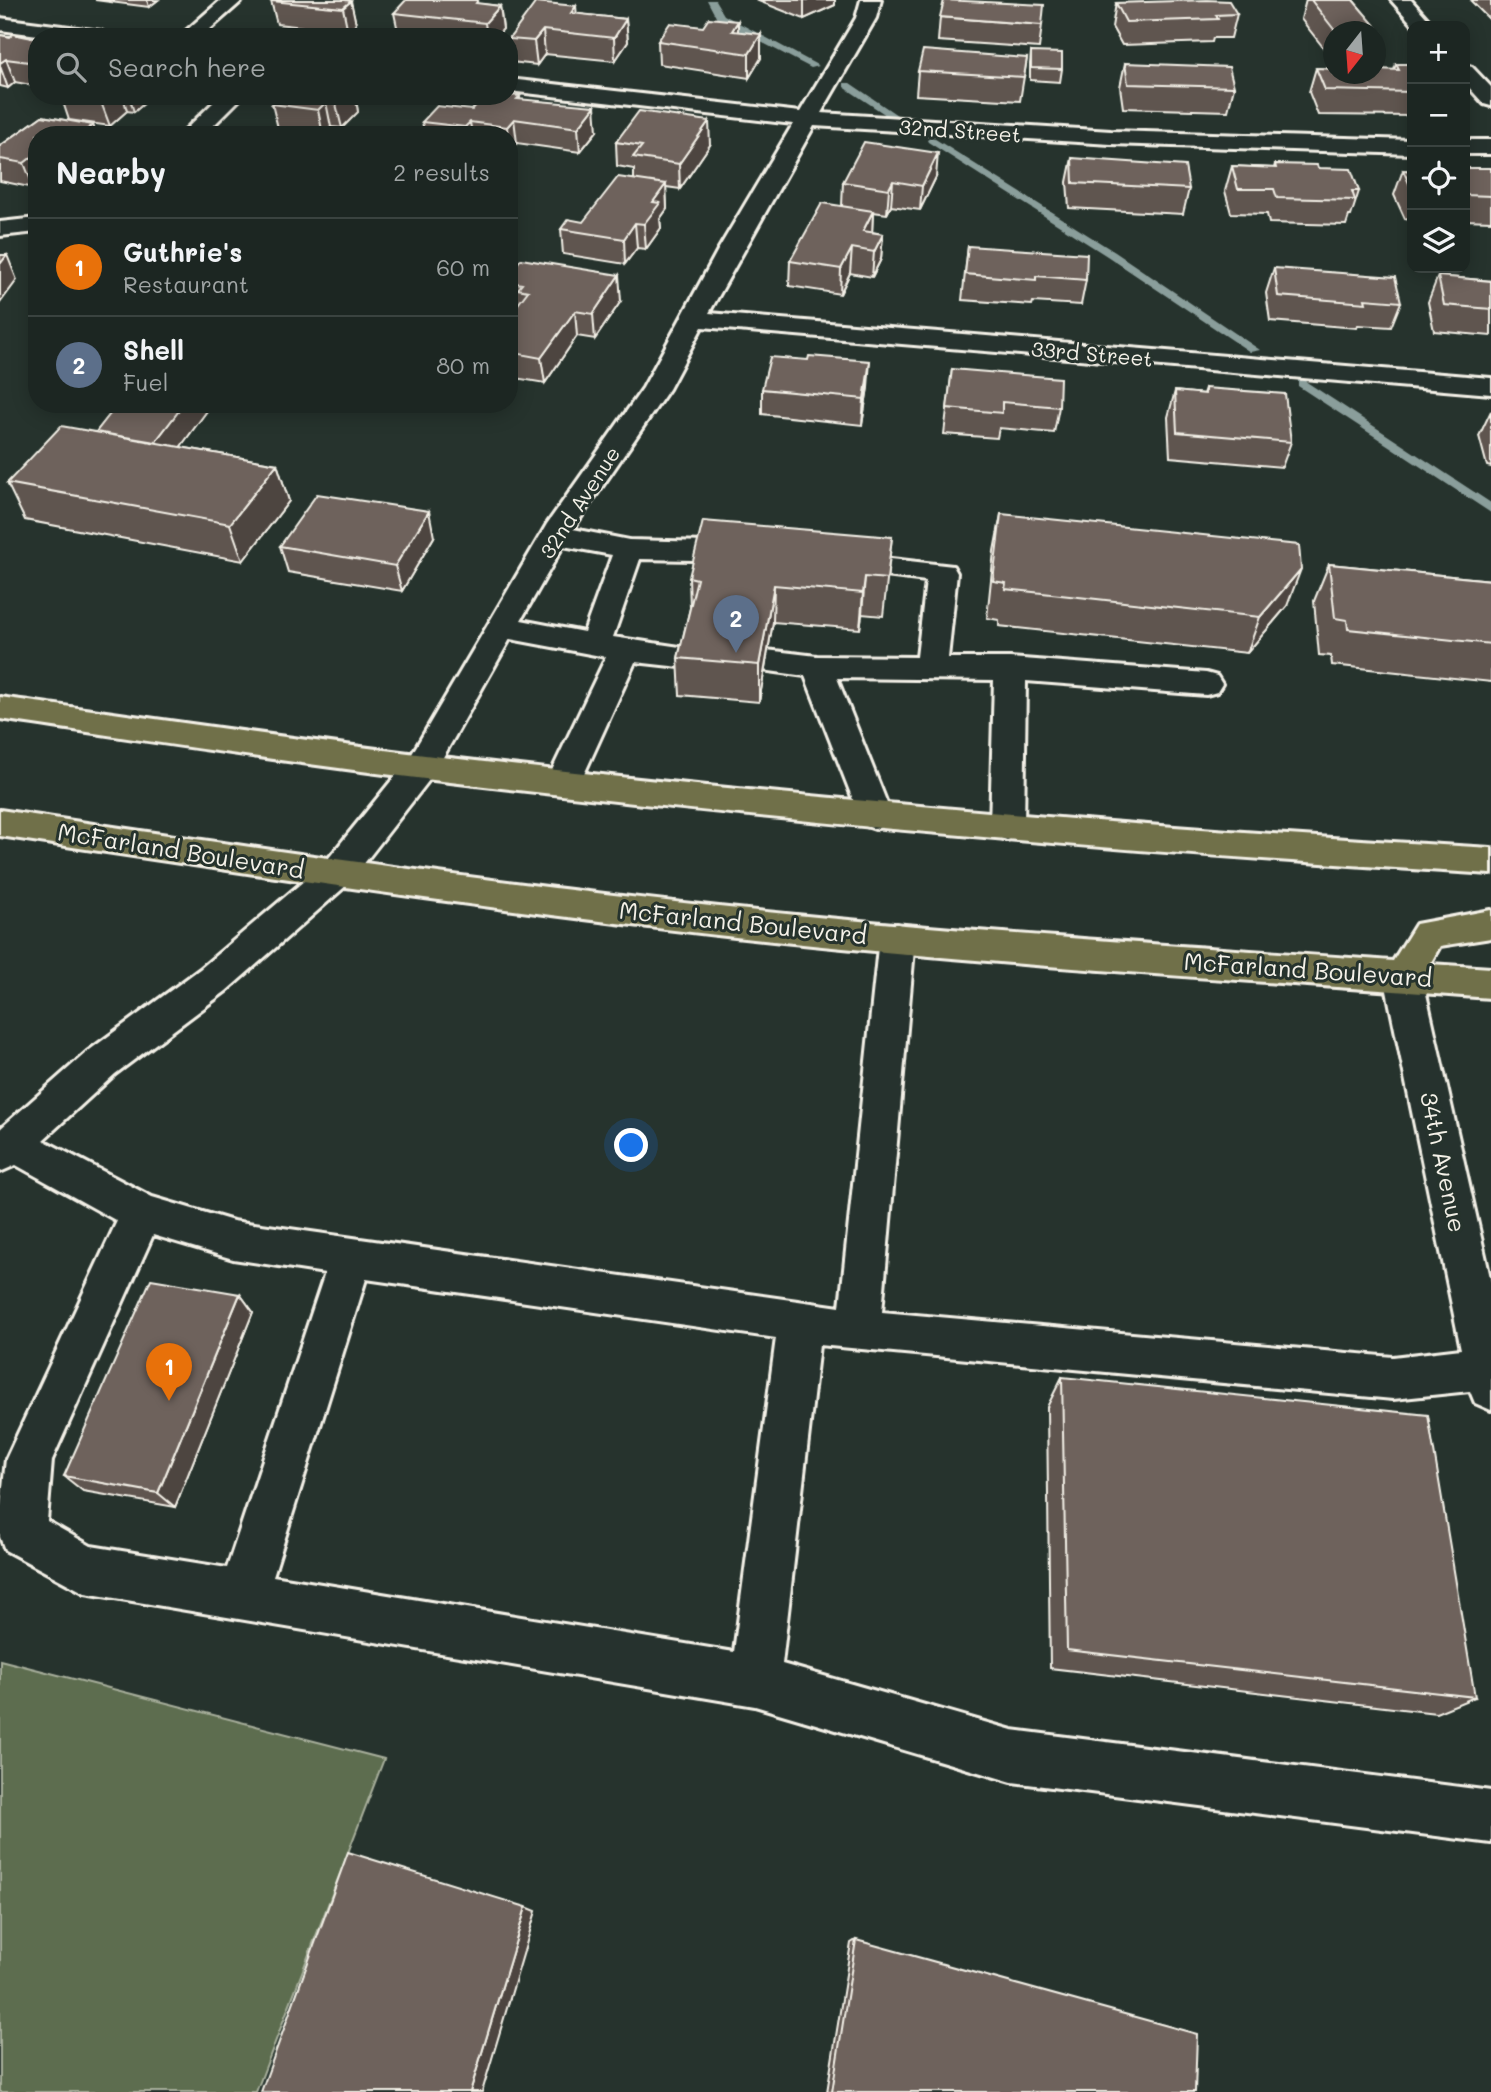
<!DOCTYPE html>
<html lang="en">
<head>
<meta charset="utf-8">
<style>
	:root { --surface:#1c2622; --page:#29322f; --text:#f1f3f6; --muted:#a0a5a5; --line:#3a4340; --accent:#ea580c }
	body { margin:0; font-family:Mali,sans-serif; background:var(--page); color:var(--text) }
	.controls { position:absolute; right:21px; top:21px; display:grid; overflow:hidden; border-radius:14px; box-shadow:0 4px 18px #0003 }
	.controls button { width:63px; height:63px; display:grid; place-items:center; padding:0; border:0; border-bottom:2px solid var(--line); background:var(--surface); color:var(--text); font:35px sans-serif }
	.compass { position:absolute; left:1323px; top:21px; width:63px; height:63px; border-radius:50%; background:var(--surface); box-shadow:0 4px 18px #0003; rotate:197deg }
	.you { position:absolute; left:632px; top:1146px; width:24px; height:24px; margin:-18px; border:5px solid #fff; border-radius:50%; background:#1a73e8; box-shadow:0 0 0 10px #1a73e833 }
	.badge { display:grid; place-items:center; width:46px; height:46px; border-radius:50%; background:var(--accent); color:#fff; font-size:23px; font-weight:700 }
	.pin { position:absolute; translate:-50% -58px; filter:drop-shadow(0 2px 4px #0008) }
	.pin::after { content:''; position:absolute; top:37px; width:24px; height:21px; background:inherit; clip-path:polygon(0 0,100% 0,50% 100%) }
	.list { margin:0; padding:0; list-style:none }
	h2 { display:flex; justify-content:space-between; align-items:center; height:91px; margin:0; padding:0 28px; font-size:30px }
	h2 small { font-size:23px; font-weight:400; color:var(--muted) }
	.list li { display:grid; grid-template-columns:46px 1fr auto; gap:21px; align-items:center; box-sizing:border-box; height:98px; padding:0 28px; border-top:2px solid var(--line) }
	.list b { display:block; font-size:26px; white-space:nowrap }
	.list p { margin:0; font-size:23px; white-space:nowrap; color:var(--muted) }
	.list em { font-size:23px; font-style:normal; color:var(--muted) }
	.icon { flex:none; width:38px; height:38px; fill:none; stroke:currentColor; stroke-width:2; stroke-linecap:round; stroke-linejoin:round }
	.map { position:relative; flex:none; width:1491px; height:2092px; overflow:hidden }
	.search { position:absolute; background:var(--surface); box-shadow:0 4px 18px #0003; left:28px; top:28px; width:490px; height:77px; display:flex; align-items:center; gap:18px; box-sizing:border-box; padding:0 24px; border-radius:28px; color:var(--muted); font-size:26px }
	.panel { position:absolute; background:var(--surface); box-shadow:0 4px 18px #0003; left:28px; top:126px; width:490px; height:287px; border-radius:28px }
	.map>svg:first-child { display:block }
</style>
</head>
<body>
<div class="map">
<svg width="1491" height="2092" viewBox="0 0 1491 2092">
	<rect width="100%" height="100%" fill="#26332d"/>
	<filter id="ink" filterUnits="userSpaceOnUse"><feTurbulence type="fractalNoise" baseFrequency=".0143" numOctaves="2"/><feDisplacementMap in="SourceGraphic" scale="14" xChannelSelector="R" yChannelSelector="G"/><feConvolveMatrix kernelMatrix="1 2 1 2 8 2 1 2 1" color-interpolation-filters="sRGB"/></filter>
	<g filter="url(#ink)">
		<path fill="#5d6d50" stroke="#a8af9c" stroke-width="2" d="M0,1660L384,1759L256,2092H0Z"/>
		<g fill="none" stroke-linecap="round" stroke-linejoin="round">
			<path fill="#8a9e9b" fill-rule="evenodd" d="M707,0H715L724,15L819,66L811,68L717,19Z
				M844,83H850L900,117L892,119L844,87Z
				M932,137L1115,252L1260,350L1250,352L1107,256L928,142L927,140Z
				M1302,379L1491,503V513L1298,386V380Z"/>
			<defs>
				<path id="minor" d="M221,0H243L201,37H179Z
					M861,0H881L876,18L821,113L1111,131L1412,140V154L1111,144L814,126L709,313L1491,378V394L702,327L669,389L573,529L629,540L747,543L757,545L762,552L757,559L747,561L640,559L613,637L700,650L705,657L700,664L689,668L635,662L580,783L575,792L563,795L551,792L546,783L606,657L510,639L433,775L348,884L226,991L115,1074L43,1140L152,1197L233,1221L840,1307L879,938L884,928L897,924L910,928L915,938L882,1312L1393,1357L1461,1349L1384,976L1390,965L1403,961L1416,965L1422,976L1491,1282V1410L1475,1403L1470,1391L1393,1399L819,1345L782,1664L1012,1730L1491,1791V1843L1012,1782L755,1706L85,1593L5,1550L0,1537V1516L6,1459L117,1221L16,1165L0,1172V1129L87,1052L200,969L324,864L409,759L547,524L643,388L718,250L793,124L509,91V79L800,112L856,18ZM563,546L612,555L584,632L521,620ZM153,1235L233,1259L325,1273L227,1568L91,1546L47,1521L52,1460ZM366,1279L776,1338L734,1652L273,1576Z
					M1391,0H1411L1434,26H1414Z
					M0,18L101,31L111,37H53L0,30Z
					M1465,65L1472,67L1491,87V106L1484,104L1465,83Z
					M220,96H243L204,135H180Z
					M1465,140H1491V154H1465Z
					M37,218V232L0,236V222Z
					M838,553L953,566L957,573L948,658H1010L1206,673L1217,676L1222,684L1217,692L1206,695L1026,681L1024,827L1019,836L1007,840L995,836L990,827L994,680L837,678L892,816L887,825L875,829L863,825L805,676L755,669L750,661L755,653L766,650L817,656L917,657L926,581L828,569L823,562L828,555Z"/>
				<path id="highway" d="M0,697C142,717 283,738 425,755C780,797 1135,827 1491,848V874C1135,853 780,822 425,779C283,762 142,740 0,719Z
					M0,810C239,846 478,881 719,907C943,931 1168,945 1393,961L1416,924L1491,910V938L1440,946L1430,964L1491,968V998C1233,979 974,964 717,935C477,908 238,872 0,836Z"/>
			</defs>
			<use href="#minor" stroke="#f4f1e8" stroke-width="6"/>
			<use href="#highway" stroke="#f4f1e8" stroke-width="6"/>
			<use href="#minor" fill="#26332d" fill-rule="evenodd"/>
			<use href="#highway" fill="#70704a" fill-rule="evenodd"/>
		</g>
		<path fill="#5f544f" stroke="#f4f1e8" stroke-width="2" d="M95,0H158L149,7Z
			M272,0H350L356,24L348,32L277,24L271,1Z
			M756,0H835V5L804,19Z
			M1306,0H1353L1382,34L1376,55V32H1334L1333,60L1301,19Z
			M1472,0H1491V21L1471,1Z
			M1116,3L1237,14L1231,38H1213L1212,42L1122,45L1112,27Z
			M481,4L500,6L503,29L496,37L399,36L394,13Z
			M577,14L626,19L628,42L615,61L545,54L537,65L511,62L509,37Z
			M940,17L1042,25L1039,48L938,41Z
			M738,31L761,58L749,78L659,64L658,41Z
			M0,35L37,39V86L15,82L8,88L0,86Z
			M1031,52L1062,69L1060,82L1030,80V64Z
			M1027,58L1020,101L916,95L918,71Z
			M1125,63L1234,87L1228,111L1123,108L1120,87Z
			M1396,64H1412V116L1318,115L1309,92L1316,68L1394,70Z
			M61,96H153L134,112L127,111L110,126L69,120Z
			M520,96V100L597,131L580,152L517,143L509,151V135H425L422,122L472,110Z
			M358,98L356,100L358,112L342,128L331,127L323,135L278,128L272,104Z
			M42,116L93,125L96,135H37V186L34,188L0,181V146Z
			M616,142L710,145L680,189L666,187L667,209L660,219L661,228L646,249L637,248L625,264L563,254L561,229L583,222L634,179V169L617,166Z
			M1072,158L1189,189L1183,214L1069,208L1067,182Z
			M1275,164L1318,168L1359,191L1351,216H1349L1346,225L1269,223L1267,214L1231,213L1225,191L1232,166L1274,168Z
			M1465,168H1491V221L1465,220Z
			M1403,170L1412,171V220L1405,219L1394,195Z
			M936,177L920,210L891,206L887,214L873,212L872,232L883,234L881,259L872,277L850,273L840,294L789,286L790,261L842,206L843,182Z
			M968,246L1086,280L1081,305L1033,302L1032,305L962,300Z
			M1274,268L1401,302L1391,327L1358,325L1357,328L1270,321L1266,293Z
			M509,274L621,301L595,339L577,336L545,383L509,377V316L516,308L509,307Z
			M1438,276L1491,281V336L1434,331L1428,302Z
			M952,369L1059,407L1054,433L999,428L997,438L944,434Z
			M868,387L862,425L762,414V389Z
			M1205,388L1291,442L1282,467L1170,457L1168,417L1175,391L1203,394Z
			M118,404H212L180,447L277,464L289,501L243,561L25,520L7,483L96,432Z
			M1491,411V467L1487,466L1479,436Z
			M1001,514L1287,606L1247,653L999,626V620L987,618L994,551Z
			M434,537L402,591L288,572L280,546Z
			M892,537L883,616L862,614L860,629L773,622L759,702L680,695L678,658L690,608L689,577Z
			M1329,564L1491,580V682L1332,665L1331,656L1319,655L1314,601Z
			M240,1294L253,1312L175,1507L83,1491L64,1476Z
			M1062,1377L1475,1697L1436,1713L1050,1668L1047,1407Z
			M856,1940L1195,2092H827L851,1943Z"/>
		<path fill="#4d4540" stroke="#f4f1e8" stroke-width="2" d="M147,0H158L149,7Z
			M804,0H835V5L804,19Z
			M351,1L356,24L348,32L343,8Z
			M500,6L503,29L496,37H487L485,23Z
			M576,6L578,29L571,13Z
			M626,19L628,42L615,61L614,38Z
			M738,21V44L732,31Z
			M543,30L545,54L537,65L534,41Z
			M761,34V58L749,78V54Z
			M6,59L15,82L8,88L0,66V63Z
			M108,96H123L127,111L110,126L101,102Z
			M129,96H153L134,112Z
			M343,96H357L358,98L356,100L358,112L342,128L336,104Z
			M326,102L331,127L323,135L318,110Z
			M595,106L597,131L580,152L578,128Z
			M514,119L517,143L510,151L509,135H508L507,127Z
			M709,121L710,145L680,189L679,164Z
			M470,122L472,135H466L465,127Z
			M93,125L96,135H79Z
			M37,153V186L34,188L24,163Z
			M938,153L936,177L920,210L922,186Z
			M893,181L891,206L887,214L889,189Z
			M666,184L667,209L660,219L661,228L646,249L644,224L653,202Z
			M873,211L872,236L863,231Z
			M635,223L637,248L625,264L624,239Z
			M883,234L881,259L872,277L874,252Z
			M852,248L850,273L840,294L841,269Z
			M7,255L17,280L0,303V264Z
			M619,275L621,301L595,339L593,314Z
			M575,311L577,336L545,383L541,358Z
			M870,361L868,387L862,425L864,399Z
			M184,404H212L165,468L155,442Z
			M277,464L289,501L243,561L230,524Z
			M429,511L434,537L402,591L395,566Z
			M1301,569L1287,606L1247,653L1260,617Z
			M865,577L862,614L860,629L863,593Z
			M774,585L773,622L759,702V665Z
			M240,1294L253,1312L175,1507L158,1493Z
			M526,1907L536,1911L482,2092H470Z"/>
		<path fill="#6e625c" stroke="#f4f1e8" stroke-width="2" d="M272,0H345L351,1L343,8L271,1Z
			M406,0H478L476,3L500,6L485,23L394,13Z
			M944,0L1044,5L1042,25L940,17Z
			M1207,0L1229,1L1237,14L1216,15L1218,19L1126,22L1116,3Z
			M1311,0H1353L1382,34L1376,35V32H1336Z
			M536,2L576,6L571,13L626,19L614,38L543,30L534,41L509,39Z
			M709,18L738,21L732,31L761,34L749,54L658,41L670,23L703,27Z
			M13,34L37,39V63L6,59L0,63V35L10,37Z
			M923,50L1027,58L1024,77L918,71Z
			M1031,52L1062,53V69L1031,68Z
			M1125,63L1229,67L1234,87L1128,84Z
			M1396,64H1412V92L1325,90L1316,68L1334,69V74H1376V69L1399,70Z
			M509,95L520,96L517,99L595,106L578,128L514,119L507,127L470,122L465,127L422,122L437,106L472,110L484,96H509Z
			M65,96H108L101,102Z
			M280,96H344L336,104L326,102L318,110L272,104Z
			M639,111L709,121L679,164L633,157L642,146L616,142Z
			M42,116L93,125L79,135H37V153L24,163L0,159V146Z
			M240,130L273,135H235Z
			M864,142L938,153L922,186L893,181L889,189L843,182Z
			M1072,158L1185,166L1189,189L1073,183Z
			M1275,164L1317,165L1318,168L1351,169L1359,191H1352L1355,200L1277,198L1274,189H1238L1232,166L1276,168Z
			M1465,168H1491V196L1465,195Z
			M1403,170L1412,171V190Z
			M618,177L666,184L653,202L660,203L644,224L635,223L624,239L561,229L568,219L583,222Z
			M822,203L873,211L863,231L883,234L874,252L852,248L841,269L790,261Z
			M968,246L1087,254L1086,280L1036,276V280L965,274Z
			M0,255H7L0,264Z
			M521,259L619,275L593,314L575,311L541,358L509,352V316L528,291L518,289L522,284L509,282V274Z
			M1274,268L1395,277L1401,302L1365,299L1366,303L1278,296Z
			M1438,276L1491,281V309L1444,305Z
			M809,356L870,361L864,399L762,389L770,357L808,360Z
			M952,369L1060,378L1059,407L1002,402V413L947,408Z
			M1205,388L1285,394L1291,442L1177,432L1175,391L1205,394Z
			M118,404H184L155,442L96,432Z
			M61,426L277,464L230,524L7,483Z
			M317,494L429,511L395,566L280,546Z
			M1001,514L1299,545L1301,569L1260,617L1005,589L1006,583L993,581Z
			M703,521L892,537L887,579L865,577L863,593L774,585L759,665L678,658L697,579L689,577Z
			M1329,564L1491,580V644L1348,629L1347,620L1335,618Z
			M151,1279L240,1294L158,1493L64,1476Z
			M1062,1377L1428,1415L1475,1697L1067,1650Z
			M348,1852L526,1907L470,2092H261Z
			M856,1940L1197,2034L1195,2092H832Z"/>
	</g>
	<g text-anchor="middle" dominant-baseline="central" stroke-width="6" stroke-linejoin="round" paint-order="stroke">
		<g font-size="21" fill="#f4f1e8" stroke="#26332d">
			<text transform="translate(960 130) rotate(4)">32nd Street</text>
			<text transform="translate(1092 353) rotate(5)">33rd Street</text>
			<text transform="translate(579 502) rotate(-57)">32nd Avenue</text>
		</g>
		<g font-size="24" fill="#f4f1e8" stroke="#26332d">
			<text transform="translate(181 850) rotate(9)">McFarland Boulevard</text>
			<text transform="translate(743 922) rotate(6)">McFarland Boulevard</text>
			<text transform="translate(1308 969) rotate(4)">McFarland Boulevard</text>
			<text transform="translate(1444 1162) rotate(78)">34th Avenue</text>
		</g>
	</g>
</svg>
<div class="controls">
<button>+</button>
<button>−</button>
<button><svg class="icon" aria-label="locate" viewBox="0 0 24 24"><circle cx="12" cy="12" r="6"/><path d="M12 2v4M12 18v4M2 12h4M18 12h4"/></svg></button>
<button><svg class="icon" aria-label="layers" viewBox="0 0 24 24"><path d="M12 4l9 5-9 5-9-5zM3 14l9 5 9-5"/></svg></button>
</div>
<svg class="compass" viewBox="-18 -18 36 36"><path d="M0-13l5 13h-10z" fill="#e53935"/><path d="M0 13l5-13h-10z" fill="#a0a5a5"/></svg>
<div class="you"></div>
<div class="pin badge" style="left:169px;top:1401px;background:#e8710a">1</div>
<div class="pin badge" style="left:736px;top:653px;background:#5c6f8a">2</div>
<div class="search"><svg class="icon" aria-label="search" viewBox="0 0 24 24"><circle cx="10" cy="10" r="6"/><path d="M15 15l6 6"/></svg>Search here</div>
<section class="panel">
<h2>Nearby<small>2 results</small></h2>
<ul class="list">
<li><span class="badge" style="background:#e8710a">1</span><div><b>Guthrie's</b><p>Restaurant</p></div><em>60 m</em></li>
<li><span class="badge" style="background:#5c6f8a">2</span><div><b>Shell</b><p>Fuel</p></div><em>80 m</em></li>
</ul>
</section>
</div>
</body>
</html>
